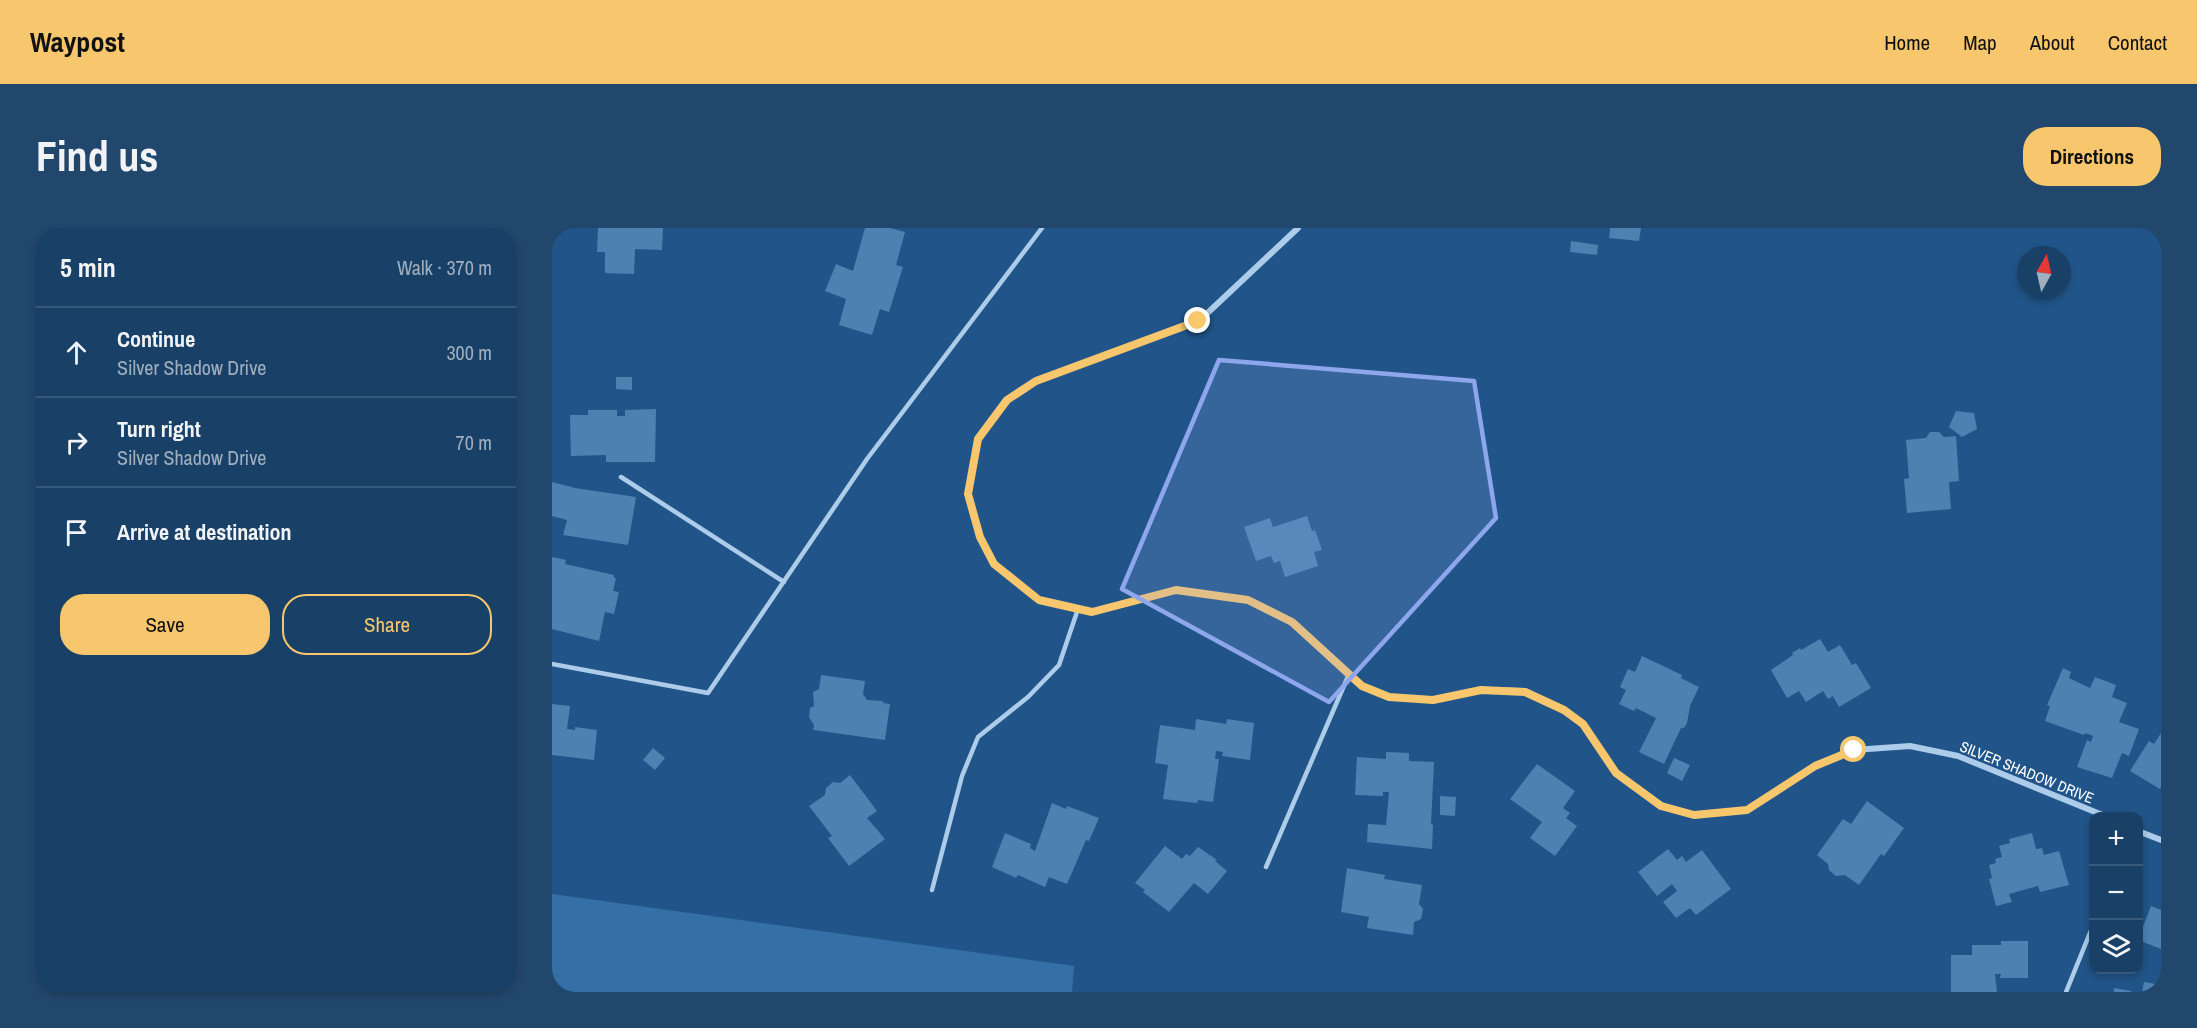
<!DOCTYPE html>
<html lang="en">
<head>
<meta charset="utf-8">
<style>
	:root { --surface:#194067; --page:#22476d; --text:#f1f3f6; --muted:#9fafc0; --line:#37597b; --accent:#f7c66d }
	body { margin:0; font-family:"Archivo Narrow",sans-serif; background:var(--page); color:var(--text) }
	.controls { position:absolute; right:18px; bottom:18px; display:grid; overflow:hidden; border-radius:12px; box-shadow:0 3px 9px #0003 }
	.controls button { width:54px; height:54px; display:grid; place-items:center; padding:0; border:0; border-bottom:2px solid var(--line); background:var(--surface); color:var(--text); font:30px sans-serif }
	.compass { position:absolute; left:1465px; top:18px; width:54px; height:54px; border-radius:50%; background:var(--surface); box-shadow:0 3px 9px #0003; rotate:8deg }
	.stop { position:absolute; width:18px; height:18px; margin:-14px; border:4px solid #f7c66d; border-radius:50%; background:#fff }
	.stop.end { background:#f7c66d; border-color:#fff; box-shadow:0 2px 6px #0008 }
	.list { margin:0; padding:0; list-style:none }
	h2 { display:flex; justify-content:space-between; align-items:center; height:78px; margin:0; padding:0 24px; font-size:26px }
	h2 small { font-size:20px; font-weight:400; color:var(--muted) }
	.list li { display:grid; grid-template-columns:39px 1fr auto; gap:18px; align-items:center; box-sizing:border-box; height:90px; padding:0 24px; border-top:2px solid var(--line) }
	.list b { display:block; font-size:22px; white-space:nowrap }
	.list p { margin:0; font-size:20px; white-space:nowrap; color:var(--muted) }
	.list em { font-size:20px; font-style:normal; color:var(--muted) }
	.actions { display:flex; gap:12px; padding:18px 24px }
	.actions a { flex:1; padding:14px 0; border:2px solid var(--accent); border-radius:24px; text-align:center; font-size:21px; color:var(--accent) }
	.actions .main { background:var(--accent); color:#111 }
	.icon { flex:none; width:33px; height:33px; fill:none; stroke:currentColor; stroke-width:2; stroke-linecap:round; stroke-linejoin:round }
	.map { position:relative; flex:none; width:1609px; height:764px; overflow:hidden; border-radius:24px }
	header { display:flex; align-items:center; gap:36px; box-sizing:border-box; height:84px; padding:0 30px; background:var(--accent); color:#111 }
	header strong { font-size:28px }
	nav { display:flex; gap:33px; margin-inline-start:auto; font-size:21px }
	.intro { display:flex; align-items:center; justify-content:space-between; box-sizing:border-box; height:144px; padding:0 36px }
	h1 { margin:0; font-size:42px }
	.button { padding:15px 27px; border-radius:24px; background:var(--accent); color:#111; font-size:21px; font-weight:700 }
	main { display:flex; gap:36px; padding:0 36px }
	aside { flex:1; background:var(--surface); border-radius:24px; box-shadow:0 3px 9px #0003 }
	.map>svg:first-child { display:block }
</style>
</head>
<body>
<header>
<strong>Waypost</strong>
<nav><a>Home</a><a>Map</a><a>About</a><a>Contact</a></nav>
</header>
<div class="intro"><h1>Find us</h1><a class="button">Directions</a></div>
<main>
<aside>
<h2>5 min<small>Walk · 370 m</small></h2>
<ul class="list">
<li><svg class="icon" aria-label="ahead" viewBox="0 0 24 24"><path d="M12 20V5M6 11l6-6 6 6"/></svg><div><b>Continue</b><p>Silver Shadow Drive</p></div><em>300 m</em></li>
<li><svg class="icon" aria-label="right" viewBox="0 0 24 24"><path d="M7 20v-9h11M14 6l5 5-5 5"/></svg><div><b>Turn right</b><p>Silver Shadow Drive</p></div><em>70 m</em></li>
<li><svg class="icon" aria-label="arrive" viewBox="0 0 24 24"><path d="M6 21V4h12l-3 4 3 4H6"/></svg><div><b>Arrive at destination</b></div></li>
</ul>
<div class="actions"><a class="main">Save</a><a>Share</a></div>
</aside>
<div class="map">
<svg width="1609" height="764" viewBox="0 0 1609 764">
	<rect width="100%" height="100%" fill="#215589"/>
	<path fill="#3470a6" d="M0,666L522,738L520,764H0Z"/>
	<path fill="#4d81b2" d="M46,0H111L110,22L83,21L82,46L53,45V24H45Z
		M313,0H338L353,4L344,37L351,39L337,84L328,81L320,107L287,97L294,71L273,63L284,36L301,43Z
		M1058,0H1089L1087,13L1057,10Z
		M1019,13L1046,17L1045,27L1018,24Z
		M64,149H80V162L64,161Z
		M104,181L103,234H54V227L19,228L18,187H36V182H65V188H73V182Z
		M1404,183L1422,185L1425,201L1410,209L1397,199Z
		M1378,204H1387L1392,209L1404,208L1407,253L1397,254L1399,281L1355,285L1352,251L1357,250L1354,212L1374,210Z
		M0,254L23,260L84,269L76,317L11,307L15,292L0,288Z
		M755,288L760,303L763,302L770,322L762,324L766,338L733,349L728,333L722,335L719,328L704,333L692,299L718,290L721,299Z
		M0,329L14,332L13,336L62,347V350H64L61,363L67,364L62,386L53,384L47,413L0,401Z
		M1268,411L1276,424L1288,417L1300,437L1304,435L1319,460L1287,479L1281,468L1276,471L1271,463L1254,474L1247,463L1235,470L1219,442L1241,427L1240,425L1248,420L1249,422Z
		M1090,428L1130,447L1129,450L1147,459L1138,478L1135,495L1132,500H1129L1112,536L1087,524L1104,490L1084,480L1082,483L1067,476L1074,462L1068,459L1076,441L1083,444Z
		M1511,440L1519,444L1517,450L1538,460L1543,449L1564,457L1560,469L1575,475L1567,494L1587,501L1577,528L1570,525L1560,550L1525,539L1535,512L1539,514L1541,508L1533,505L1532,507L1493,493L1498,478L1495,477Z
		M269,447L313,453L311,466L315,472L331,473V475L338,476L333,512L261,502L262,497L257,489L258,480L262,478L261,464L267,461Z
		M0,476L18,478L15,501L23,502V499L45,502L42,532L0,527Z
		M644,491L674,496L675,491L702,495L698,532L670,528L671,524L664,523L663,531H667L661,574L646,572L645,575L611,571L616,537L603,535L608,497L643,502Z
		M1609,505V559L1608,561L1578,543L1597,513L1602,516Z
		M101,520L113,530L103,542L91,532Z
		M834,524L857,525V533L882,534L879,596L881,597L880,621L815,614L816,596L834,597L837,564H831V568L803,567L805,529L834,531Z
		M1122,530L1138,537L1130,553L1115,545Z
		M985,536L1023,563L1011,580L1018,585L1014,590L1025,598L1003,628L978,610L990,594L958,571Z
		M298,547L325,583L315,590L333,611L297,638L276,610L280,608L257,578L273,567L274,560L281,554L288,555Z
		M888,568L904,569L903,588L888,587Z
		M1315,573L1352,600L1332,628L1329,626L1307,657L1293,647L1284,648L1277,642L1276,636L1265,627L1291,591L1299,596Z
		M500,575L514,581L515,578L547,590L537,613L534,612L515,656L497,649L493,659L466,647L464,650L440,639L453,605L479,616L478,620L483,623Z
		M1480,605L1484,621L1490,620L1492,627L1507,623L1517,657L1488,664L1486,658L1457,666L1460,674L1444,678L1437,651L1440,650L1437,637L1444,635L1443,631L1450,629L1447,618L1458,615L1457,611Z
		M613,618L630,631L634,626L638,628L646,619L665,632L663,633L675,643L656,666L642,655L617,684L591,664L593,662L583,655Z
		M1116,621L1125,632L1130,628L1134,634L1150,622L1179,661L1144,687L1138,680L1124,690L1111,674L1125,663L1120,656L1105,668L1086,644Z
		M795,640L833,647L832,651L870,657L867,676L871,681L869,691L862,694L861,707L815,700L817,689L789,684Z
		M1599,678L1609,682V721L1586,712Z
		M1449,713H1476V750H1448L1449,746H1443L1445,764H1399V727H1420V717H1449Z
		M1592,754L1609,757V764H1590Z
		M1562,760L1579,763V764H1562Z"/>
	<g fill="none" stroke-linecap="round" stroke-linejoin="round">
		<path stroke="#acccea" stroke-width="4.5" d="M69,249L232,354
			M0,436L156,465L315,231L490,0
			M714,639L797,446
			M380,662L410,548L426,509L476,469L507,437L526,381
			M1514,764L1542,695"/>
		<path stroke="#acccea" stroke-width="6" d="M746,0L647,93L484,153L455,172L426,211L416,266L428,310L442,336L487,372L540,384L624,362L696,372L740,394L810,458L837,469L881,472L929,462L973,463L1013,482L1031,496L1064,545L1109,577L1142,587L1195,582L1264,538L1302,522L1358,518L1406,528L1553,588
			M1586,603L1609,612"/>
	</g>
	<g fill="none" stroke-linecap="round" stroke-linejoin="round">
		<path stroke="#f7c66d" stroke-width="8" d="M646,93L484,153L455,172L426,211L416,266L428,309L442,336L487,372L540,384L624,362L696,372L740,394L810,458L837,469L881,472L929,462L973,464L1012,482L1031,496L1064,545L1109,578L1142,587L1195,582L1263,538L1302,522"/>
	</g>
	<path fill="#8ea6ec" fill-opacity="0.2" stroke="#8ea6ec" stroke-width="4.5" stroke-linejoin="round" d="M667,132L922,153L944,290L777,474L570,361Z"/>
	<g text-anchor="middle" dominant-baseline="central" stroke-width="4.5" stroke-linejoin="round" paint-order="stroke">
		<g font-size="15" fill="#fff" stroke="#215589">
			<text transform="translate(1475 544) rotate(22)">SILVER SHADOW DRIVE</text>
		</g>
	</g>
</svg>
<div class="controls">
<button>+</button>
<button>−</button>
<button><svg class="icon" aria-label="layers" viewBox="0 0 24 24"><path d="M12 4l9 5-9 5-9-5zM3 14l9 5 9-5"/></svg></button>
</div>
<svg class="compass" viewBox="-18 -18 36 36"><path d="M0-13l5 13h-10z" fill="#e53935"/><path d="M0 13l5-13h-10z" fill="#9fafc0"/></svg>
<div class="stop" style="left:1302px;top:522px"></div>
<div class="stop end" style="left:646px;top:93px"></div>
</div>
</main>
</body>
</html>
